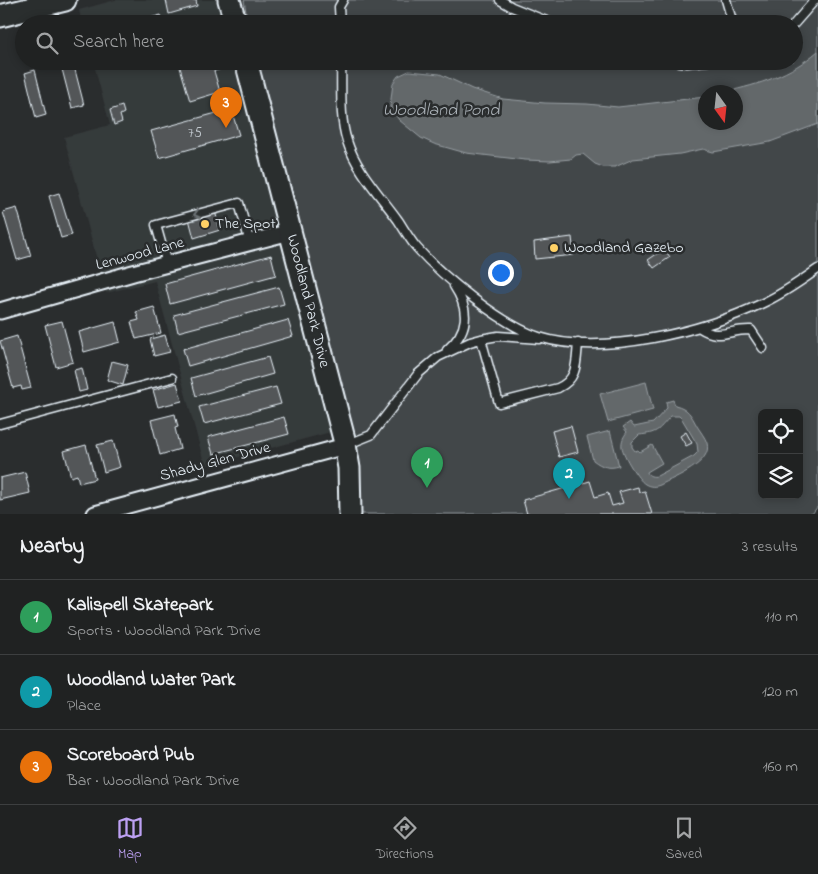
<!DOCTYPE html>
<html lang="en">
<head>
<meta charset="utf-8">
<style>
	:root { --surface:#202222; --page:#2d2f2f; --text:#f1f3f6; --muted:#a2a4a5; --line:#3d3f40; --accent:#bca0f2 }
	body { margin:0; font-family:"Indie Flower",sans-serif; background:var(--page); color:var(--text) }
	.controls { position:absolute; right:15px; bottom:15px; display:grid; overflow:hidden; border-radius:8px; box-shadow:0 2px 8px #0003 }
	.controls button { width:45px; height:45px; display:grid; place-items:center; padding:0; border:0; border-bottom:1px solid var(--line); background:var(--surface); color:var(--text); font:25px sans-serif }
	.compass { position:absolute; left:698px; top:85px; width:45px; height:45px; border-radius:50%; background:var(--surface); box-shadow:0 2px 8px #0003; rotate:165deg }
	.you { position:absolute; left:500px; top:272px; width:18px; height:18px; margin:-12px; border:4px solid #fff; border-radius:50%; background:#1a73e8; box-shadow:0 0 0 8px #1a73e833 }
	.badge { display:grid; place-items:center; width:32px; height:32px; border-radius:50%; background:var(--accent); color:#fff; font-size:16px; font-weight:700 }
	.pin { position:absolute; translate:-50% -41px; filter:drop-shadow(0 1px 2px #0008) }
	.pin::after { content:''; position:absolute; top:26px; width:18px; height:15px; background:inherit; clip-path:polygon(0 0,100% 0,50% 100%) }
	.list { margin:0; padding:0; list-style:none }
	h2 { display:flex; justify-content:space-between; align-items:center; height:65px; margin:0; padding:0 20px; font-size:21px }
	h2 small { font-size:16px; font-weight:400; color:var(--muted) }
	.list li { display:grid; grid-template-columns:32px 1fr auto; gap:15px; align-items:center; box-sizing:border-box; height:75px; padding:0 20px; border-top:1px solid var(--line) }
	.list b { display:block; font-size:19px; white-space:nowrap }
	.list p { margin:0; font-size:16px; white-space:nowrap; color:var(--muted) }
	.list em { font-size:16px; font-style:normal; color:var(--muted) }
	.icon { flex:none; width:28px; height:28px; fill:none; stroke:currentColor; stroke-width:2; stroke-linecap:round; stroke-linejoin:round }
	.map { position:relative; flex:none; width:818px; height:514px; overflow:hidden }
	.search { position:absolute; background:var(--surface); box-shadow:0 2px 8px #0003; left:15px; right:15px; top:15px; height:55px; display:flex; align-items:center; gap:12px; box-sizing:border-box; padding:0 18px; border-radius:28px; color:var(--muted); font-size:19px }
	.sheet { height:290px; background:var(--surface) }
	nav { display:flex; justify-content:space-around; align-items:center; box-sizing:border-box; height:70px; border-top:1px solid var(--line); background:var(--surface); font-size:14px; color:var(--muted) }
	nav a { display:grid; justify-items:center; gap:2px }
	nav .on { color:var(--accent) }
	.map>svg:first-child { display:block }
</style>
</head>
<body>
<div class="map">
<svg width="818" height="514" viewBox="0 0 818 514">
	<rect width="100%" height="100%" fill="#2a2d2e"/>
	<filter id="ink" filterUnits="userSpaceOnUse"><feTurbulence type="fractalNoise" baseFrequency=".02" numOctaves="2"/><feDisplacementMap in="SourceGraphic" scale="10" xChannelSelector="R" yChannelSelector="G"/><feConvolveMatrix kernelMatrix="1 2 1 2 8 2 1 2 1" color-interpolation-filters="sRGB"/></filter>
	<g filter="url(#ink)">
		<path fill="#363a3b" d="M115,0H221L228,24H82L79,10Z
			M93,61H238L338,430L205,466L155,281L106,293L64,137L110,125Z"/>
		<path fill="#424648" stroke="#959ca0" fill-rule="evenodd" d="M244,0H818V506L812,514H360L343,399L325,320L256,61H794V24H248ZM706,92H736V122H706ZM762,413H799V495H762Z"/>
		<path fill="#63686b" stroke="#989fa3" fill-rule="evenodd" d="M818,51V124L770,142L713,152L703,149L680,154L633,159L615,167H603L595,164L583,154L576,155L571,159L550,161L525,160L466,153L434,144L421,138L399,120L390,107L393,83L398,76L409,71L440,74L472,89L503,99L545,103L587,104L618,107L705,97L706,122H736V92H725C761,84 790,75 818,51Z
			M646,382L653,410L608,422L600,394Z
			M673,400L675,405C688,408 691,415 697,426C700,431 705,437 707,443C713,463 675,477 660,485C655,487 650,487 645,484C638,480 623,455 622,447C621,441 624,436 627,432L623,427L630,422L634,427L653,423L667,408L666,402ZM671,416H679L682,419L697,444L698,452L694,456L657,476C653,477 648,476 647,472L662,463L652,445L640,452L638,450L635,451L632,447V442L639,435C660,433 658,429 671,416Z
			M610,431L619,466C609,469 602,467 593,460L587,437Z"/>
		<path fill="#535759" stroke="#e8f1f8" d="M166,0H196L197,6L169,14Z
			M161,15L164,24H128Z
			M188,61H220L222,69L214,71L220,92L190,101L179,64Z
			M74,66L84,105L72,108L62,69Z
			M35,70L46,115L36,118L25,73Z
			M122,106L124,113L120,115L122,122L114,125L110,110Z
			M231,109L239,135L159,158L151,131Z
			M59,193L72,235L61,238L49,196Z
			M17,208L31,256L17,260L3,212Z
			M215,211L220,230L194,238L189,219Z
			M572,237L574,255L535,259L534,242Z
			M664,249L670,257L654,268L648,260Z
			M271,255L276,275L170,304L165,284Z
			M279,287L284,304L178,332L174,315Z
			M154,307L161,333L136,339L131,322L139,320L136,312Z
			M288,320L293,336L188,366L183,349Z
			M62,321L73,362L56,367L45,325Z
			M115,322L120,342L84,352L79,332Z
			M165,335L170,352L154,356L150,339Z
			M17,336L31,388L22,390L21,386L13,388L0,341Z
			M268,357L273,374L196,396L191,378Z
			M112,361L128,365L123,385L107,380Z
			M82,368L87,390L79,392L74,370Z
			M177,383L182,401L158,407L153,390Z
			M276,387L281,404L204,424L199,407Z
			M175,414L178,427L175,428L180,449L160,455L151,420Z
			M284,417L289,434L213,454L208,437Z
			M571,426L578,452L559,457L552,431Z
			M686,432L692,443L686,446L680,436Z
			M113,441L120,467L104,472L97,445Z
			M86,445L95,479L79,483L77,475L71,477L64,451Z
			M25,472L30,493L0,500V478Z
			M590,481L595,497L608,493L612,506L623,503L619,492L638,487L639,492L645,491L652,514H527L523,500Z"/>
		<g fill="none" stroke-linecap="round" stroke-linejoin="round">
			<defs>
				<path id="lane" d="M500,0L512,7L554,24
					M726,0L733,24
					M340,24L339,7L343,0
					M794,24L815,0
					M341,61C342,87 339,116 347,141C356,170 380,195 398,220C404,229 410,240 417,248C443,277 502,325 539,337C603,357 704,331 763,303C783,294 801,281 818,269
					M672,61L687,63L707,61
					M167,264L156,225L239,203L250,243
					M700,328C720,341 729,329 751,330L763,348
					M481,339L499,403L558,388C578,379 576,363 578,343
					M447,350C469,331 470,310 454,286
					M0,424L172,378
					M346,445L371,435L418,374L438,357L470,342L481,339L498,336L539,339"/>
				<path id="street" d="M0,311L133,273L290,232
					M95,514L345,446"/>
				<path id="secondary" d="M229,0L236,24
					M0,16L65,0
					M246,61L344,439L349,468L350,514"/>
			</defs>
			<use href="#lane" stroke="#e8f1f8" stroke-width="11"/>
			<use href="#street" stroke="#e8f1f8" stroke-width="19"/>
			<use href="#secondary" stroke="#e8f1f8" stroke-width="25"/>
			<use href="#lane" stroke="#2a2d2e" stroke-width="8"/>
			<use href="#street" stroke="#2a2d2e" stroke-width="15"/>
			<use href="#secondary" stroke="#2a2d2e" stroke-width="21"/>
		</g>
		<defs><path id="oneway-chevron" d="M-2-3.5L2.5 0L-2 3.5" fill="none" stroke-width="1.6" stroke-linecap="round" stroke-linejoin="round" transform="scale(1.25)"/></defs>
		<use stroke="#6c7275" href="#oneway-chevron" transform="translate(197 214) rotate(165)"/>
	</g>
	<g fill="#ffd166" stroke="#2a2d2e" stroke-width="2">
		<circle cx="205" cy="224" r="5"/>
		<circle cx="554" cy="248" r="5"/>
	</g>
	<g text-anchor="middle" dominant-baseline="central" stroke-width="5" stroke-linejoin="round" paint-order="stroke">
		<g font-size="14" fill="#c3cad0">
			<text x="195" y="133">75</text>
		</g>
		<g font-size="16" fill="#e8f1f8" stroke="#2a2d2e" text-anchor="start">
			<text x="215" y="224">The Spot</text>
			<text x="564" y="248">Woodland Gazebo</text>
		</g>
		<g font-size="16" fill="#e8f1f8" stroke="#2a2d2e">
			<text transform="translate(140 254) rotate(-15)">Lenwood Lane</text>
			<text transform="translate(308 301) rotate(76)">Woodland Park Drive</text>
			<text transform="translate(215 462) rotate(-15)">Shady Glen Drive</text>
		</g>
		<g font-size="18" font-style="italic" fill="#acb3b9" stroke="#2a2d2e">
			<text x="441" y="111">Woodland Pond</text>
		</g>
	</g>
</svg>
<div class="controls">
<button><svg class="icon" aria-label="locate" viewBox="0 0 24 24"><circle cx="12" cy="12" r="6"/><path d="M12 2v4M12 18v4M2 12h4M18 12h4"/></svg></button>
<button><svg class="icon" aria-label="layers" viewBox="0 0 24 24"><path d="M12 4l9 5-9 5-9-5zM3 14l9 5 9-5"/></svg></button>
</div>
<svg class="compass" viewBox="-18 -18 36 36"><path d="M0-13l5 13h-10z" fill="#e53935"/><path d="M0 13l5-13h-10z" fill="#a2a4a5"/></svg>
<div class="you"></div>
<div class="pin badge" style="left:427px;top:488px;background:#2e9e5b">1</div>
<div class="pin badge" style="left:569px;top:499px;background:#0f9aa8">2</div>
<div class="pin badge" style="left:226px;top:128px;background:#e8710a">3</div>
<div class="search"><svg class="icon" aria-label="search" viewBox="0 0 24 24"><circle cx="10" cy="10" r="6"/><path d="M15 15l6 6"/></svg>Search here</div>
</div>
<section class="sheet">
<h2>Nearby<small>3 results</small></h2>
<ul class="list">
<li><span class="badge" style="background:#2e9e5b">1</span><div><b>Kalispell Skatepark</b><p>Sports · Woodland Park Drive</p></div><em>110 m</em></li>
<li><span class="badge" style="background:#0f9aa8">2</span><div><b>Woodland Water Park</b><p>Place</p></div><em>120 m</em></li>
<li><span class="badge" style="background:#e8710a">3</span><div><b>Scoreboard Pub</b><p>Bar · Woodland Park Drive</p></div><em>160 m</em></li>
</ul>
</section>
<nav>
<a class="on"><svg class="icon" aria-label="map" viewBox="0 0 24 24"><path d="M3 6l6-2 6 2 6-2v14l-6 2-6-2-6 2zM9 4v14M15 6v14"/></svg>Map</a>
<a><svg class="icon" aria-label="directions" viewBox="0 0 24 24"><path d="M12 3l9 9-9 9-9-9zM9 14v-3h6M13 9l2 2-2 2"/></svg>Directions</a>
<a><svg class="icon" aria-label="saved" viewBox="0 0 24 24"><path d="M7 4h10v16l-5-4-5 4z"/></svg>Saved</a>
</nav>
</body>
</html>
